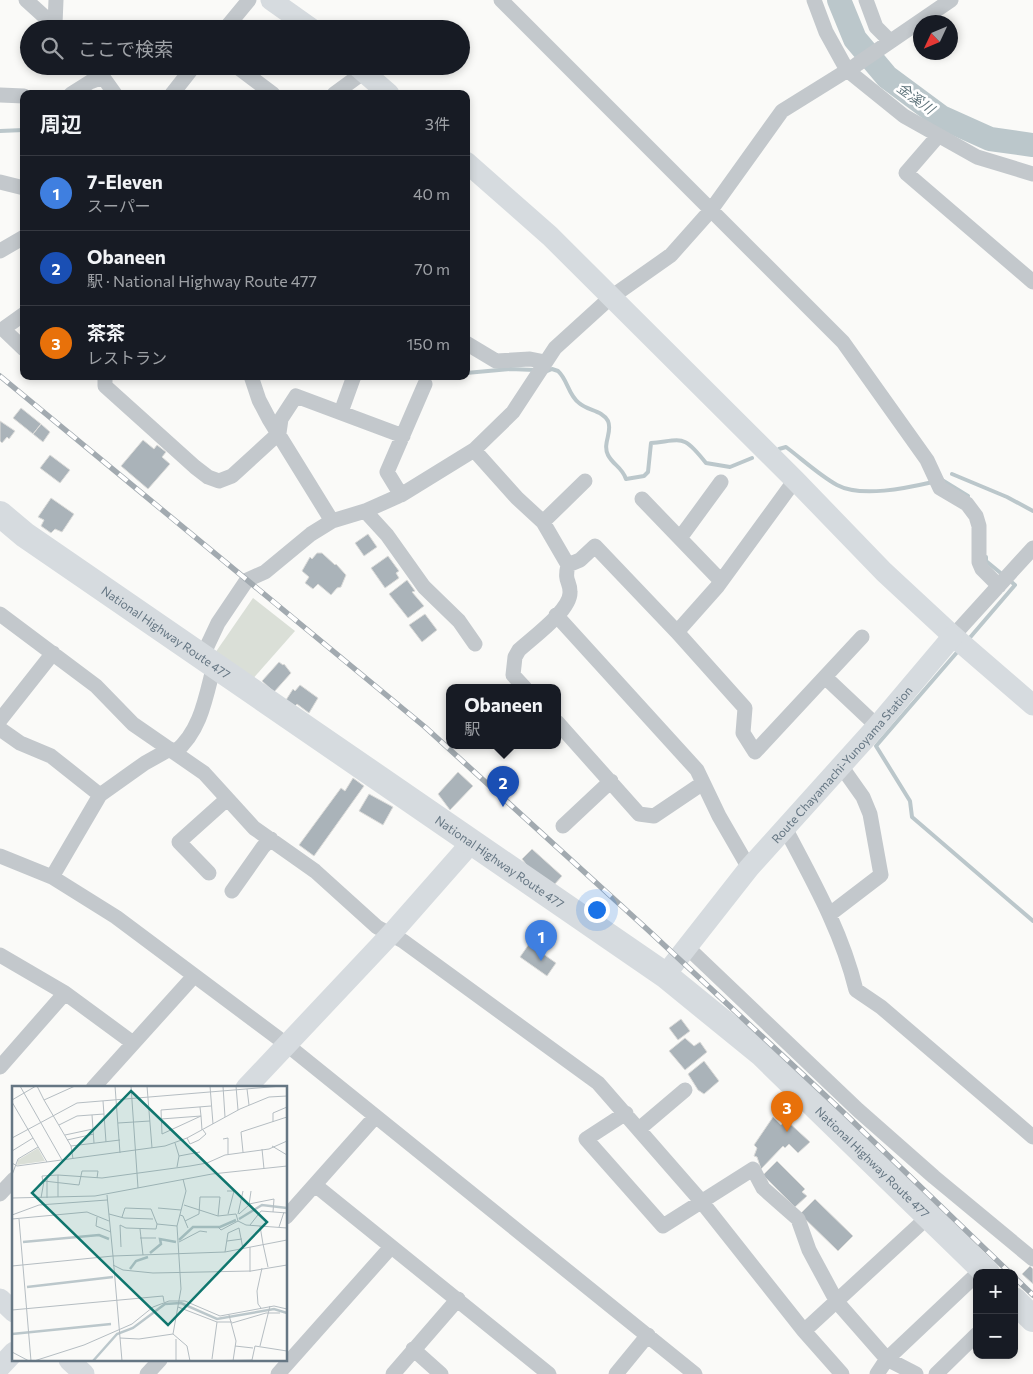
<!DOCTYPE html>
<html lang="ja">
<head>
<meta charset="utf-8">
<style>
	:root { --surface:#171b24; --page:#20242c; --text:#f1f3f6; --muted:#9ea1a6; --line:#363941; --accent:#e4572e }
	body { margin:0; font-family:Commissioner,"Noto Sans JP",sans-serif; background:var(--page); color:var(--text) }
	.controls { position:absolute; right:15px; bottom:15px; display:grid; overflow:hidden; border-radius:10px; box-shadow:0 2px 8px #0003 }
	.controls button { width:45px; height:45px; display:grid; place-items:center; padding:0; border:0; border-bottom:1px solid var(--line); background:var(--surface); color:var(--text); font:25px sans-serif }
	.compass { position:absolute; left:913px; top:15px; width:45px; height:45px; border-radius:50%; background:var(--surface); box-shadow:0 2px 8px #0003; rotate:226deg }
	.you { position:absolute; left:596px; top:909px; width:18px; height:18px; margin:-12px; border:4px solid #fff; border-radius:50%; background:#1a73e8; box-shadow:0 0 0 8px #1a73e833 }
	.badge { display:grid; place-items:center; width:32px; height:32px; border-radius:50%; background:var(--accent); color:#fff; font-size:16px; font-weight:700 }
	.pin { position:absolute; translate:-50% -41px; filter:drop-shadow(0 1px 2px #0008) }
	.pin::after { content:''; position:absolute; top:26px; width:18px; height:15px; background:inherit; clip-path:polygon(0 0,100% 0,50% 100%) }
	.popup { position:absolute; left:446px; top:684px; width:115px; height:65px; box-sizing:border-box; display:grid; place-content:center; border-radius:10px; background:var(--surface); filter:drop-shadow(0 1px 4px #0005); font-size:16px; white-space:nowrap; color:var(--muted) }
	.popup b { font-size:19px; color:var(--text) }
	.popup::after { content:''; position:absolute; left:50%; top:100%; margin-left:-10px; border:10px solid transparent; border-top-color:var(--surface) }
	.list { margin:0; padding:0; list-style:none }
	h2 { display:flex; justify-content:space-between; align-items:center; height:65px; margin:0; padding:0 20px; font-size:21px }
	h2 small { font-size:16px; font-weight:400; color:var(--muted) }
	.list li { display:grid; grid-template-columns:32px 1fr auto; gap:15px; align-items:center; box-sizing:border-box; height:75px; padding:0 20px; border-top:1px solid var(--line) }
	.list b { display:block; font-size:19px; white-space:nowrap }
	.list p { margin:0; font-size:16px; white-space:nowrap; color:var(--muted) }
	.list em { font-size:16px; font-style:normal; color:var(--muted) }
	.icon { flex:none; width:28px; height:28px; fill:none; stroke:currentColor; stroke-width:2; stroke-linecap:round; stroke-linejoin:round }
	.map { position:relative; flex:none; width:1033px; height:1374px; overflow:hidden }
	.search { position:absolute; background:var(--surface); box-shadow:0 2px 8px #0003; left:20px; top:20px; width:450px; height:55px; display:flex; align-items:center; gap:12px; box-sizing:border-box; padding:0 18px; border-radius:28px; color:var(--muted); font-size:19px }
	.panel { position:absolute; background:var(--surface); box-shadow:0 2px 8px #0003; left:20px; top:90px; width:450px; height:290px; border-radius:10px }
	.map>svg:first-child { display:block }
</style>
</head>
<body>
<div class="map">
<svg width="1033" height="1374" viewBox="0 0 1033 1374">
	<rect width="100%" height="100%" fill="#fafaf8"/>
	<path fill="#dadfd7" d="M253,598L295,631L250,682L213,656Z"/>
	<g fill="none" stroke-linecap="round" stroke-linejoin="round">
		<path stroke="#bbc7cb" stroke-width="4" d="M0,131L24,130
			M545,372L552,369L558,371C568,380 568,395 579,403C588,411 602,410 608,421C613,432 602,443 608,455C613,465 622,467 626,479L644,476L648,472L651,443C684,440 683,434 706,463L730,467L752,458
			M466,373L510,369L535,370
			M779,449L786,447C802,459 819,475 837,485C861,498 907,488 933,482
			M952,474L1007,497L1033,511
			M942,480L968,496
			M986,557V561L1003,575
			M967,641L1015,585L1008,579
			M959,650L876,746L910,801L912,817L1033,921"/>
		<path stroke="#bbc7cb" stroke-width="24" d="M839,0L855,39L887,77L941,117L990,139L1033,145"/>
	</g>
	<path fill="#aab3b9" stroke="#dcdcda" d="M21,408L41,424L33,434L13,418Z
		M0,421L15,431L9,439L7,437L2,443L0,441Z
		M41,424L50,432L43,442L33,434Z
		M143,440L154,449L157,445L166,452L162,457L170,464L148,489L121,466Z
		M50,455L70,470L60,483L40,468Z
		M51,498L74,514L62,532L55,529L51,533L41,526L44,520L38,517Z
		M368,534L377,547L364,556L355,543Z
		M317,553H322L335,565L336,564L346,575L341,587L337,588L331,595L318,584L313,589L305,583L309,577L302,571L310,557L312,559Z
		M388,556L399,571L396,573L399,578L385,588L371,568Z
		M407,580L415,591L412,592L424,606L408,618L389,594Z
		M425,614L437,630L422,642L409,625Z
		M279,662L283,665L284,664L291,673L274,692L262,681Z
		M300,685L318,698L309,713L297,704L295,706L286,700L293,689L295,691Z
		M458,772L473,786L450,810L438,794Z
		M353,778L364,786L314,856L299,845L341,788L345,791Z
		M369,794L393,807L383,825L359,811Z
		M532,849L562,876L554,885L533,873L522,859Z
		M529,944L556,963L547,976L520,957Z
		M681,1019L690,1031L678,1040L669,1028Z
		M685,1038L694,1046L700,1042L707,1052L685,1070L669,1051Z
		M704,1061L719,1081L704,1094L698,1090L688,1074Z
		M773,1117L781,1125L786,1120L810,1142L798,1153L789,1144L785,1148L783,1146L761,1169L757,1157L754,1156L757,1148L754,1145Z
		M777,1161L805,1189L802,1192L807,1196L795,1207L763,1175Z
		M815,1199L853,1236L838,1251L800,1214Z
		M1030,1266L1033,1269V1284L1022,1274Z"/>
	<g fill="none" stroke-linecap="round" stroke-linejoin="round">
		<path stroke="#c3c8cc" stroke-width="15" d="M26,0L58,29
			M501,0L843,342L927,460L940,488L967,504L976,516L979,526V562L982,569L999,586
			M814,0L826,32L847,70L904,116L977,157L1033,174
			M866,0L876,27L890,41
			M55,24L56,0
			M225,29L249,0
			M95,66L115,94
			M236,66L273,94
			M71,94L90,82L103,77
			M172,94L194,66
			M334,94L364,72
			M0,95L24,96
			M938,136L906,173L1033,282
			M0,182L24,188
			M0,251L24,237
			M24,314L3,329L24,349
			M466,343L496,361L530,359L545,362
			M105,376V386L195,467L208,477L219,481L232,476L279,433L281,419L296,396L403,436
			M251,376L259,400L269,419L332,521
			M341,412L354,376
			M474,450L517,498L543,522L568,565
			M401,495L387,472L425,384
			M642,499L721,581
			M365,511L387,535L424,587L459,621L475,644
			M543,522L585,481
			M680,538L721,482
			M0,614L96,686L133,724L204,773L254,828L315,871L377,927L403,941L598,1083L701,1201L804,1331L929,1216
			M556,615L697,770L719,816L749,868
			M677,632L717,587L795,480
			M953,636L1033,548
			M202,657L218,623L247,580L265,572L311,534L332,521L365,511L401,495L474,450L513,412L555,348L610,298L671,255L711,210L782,111L856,65L951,0
			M825,677L877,726
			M525,688L513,675L515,657L519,650C533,637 571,610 570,592C570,580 564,583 568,565L580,560L595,546L677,632L745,708L743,733L755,752L862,637
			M0,720L53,653
			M557,722L639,814L654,816L703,783
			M0,729L20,743L51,756L100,795
			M175,752C201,731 206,696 214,665
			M563,826L611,781
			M785,828C813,881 842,932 856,990L881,1007L1033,1137
			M0,856L52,877L116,917L286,1044L695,1374
			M209,873L179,842L227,799
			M52,877L100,795L145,763L170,749
			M232,891L263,847L271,839
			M830,914L881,875L870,814L863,797L841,766
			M688,948L858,1110L934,1177L1033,1259
			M0,955L65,993L0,1067
			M65,993L133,1043
			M93,1088L194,976
			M626,1113L586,1139L663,1226L753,1169L763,1188L798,1219L809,1250L837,1302L887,1359L916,1374
			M639,1129L685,1090
			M315,1185L549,1374
			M0,1194L14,1179
			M286,1217L375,1117
			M804,1331L842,1374
			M413,1349L441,1374
			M147,1374L160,1360
			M278,1374L391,1247
			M393,1374L458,1299
			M616,1374L648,1335
			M877,1374L887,1359L977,1274
			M936,1374L977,1334"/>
		<g stroke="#d6dbdf" stroke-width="21">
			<path d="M271,0L312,29"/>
			<path d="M357,66L389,94"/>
			<path d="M466,162L550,236L795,480L884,572L953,636L1033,705"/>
			<path id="s1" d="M665,975L749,868L877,726L953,636"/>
			<path d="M246,1088L391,934L472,842"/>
			<path d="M0,1299L14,1312"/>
			<path d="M69,1360L84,1374"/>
			<path d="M0,1367L14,1352"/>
		</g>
		<g stroke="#d6dbdf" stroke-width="26">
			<path id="s2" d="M0,514L25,535L665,975L762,1054L987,1273"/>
			<path d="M1014,1300L1033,1319"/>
		</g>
		<defs>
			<path id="rail" d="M0,376L425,727L648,930L842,1111L1010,1273
				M1014,1277L1033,1295"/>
		</defs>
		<use href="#rail" stroke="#a2aab0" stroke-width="5.5"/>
		<use href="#rail" stroke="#fff" stroke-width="4" stroke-dasharray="11" stroke-linecap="butt"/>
	</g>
	<g text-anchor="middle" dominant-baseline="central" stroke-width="5" stroke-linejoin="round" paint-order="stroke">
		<g font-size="12" fill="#657683" stroke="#fff">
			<text stroke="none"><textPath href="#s2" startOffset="204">National Highway Route 477</textPath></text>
			<text stroke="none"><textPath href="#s1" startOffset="275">Route Chayamachi-Yunoyama Station</textPath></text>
			<text stroke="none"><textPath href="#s2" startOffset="609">National Highway Route 477</textPath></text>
			<text stroke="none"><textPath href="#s2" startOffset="1089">National Highway Route 477</textPath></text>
		</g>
		<g font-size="14" font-style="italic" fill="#60757c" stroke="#fff">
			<text transform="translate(916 98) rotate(36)">金溪川</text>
		</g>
	</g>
	<g transform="translate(12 1086)">
		<rect width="275" height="275" fill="#fafaf8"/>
		<path d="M26,62L33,75L5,79L6,74Z" fill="#dadfd7"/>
		<path fill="none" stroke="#bbc7cb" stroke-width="2.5" d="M227,133L250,119L275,122M167,154L181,141H208L224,134M11,156L87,149L97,153M138,167L149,158L148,153L164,156M118,183L124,175L136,171M15,201L101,191M0,248L99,238M81,275L105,248L121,242L153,218L169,217L205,233L262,223L275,227"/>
		<path fill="none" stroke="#b5bdc2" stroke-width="1" d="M8,0L50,74M25,0L32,14M103,0L108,67M119,0L126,102M135,0L140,62M198,0L201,38M211,0L213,31M224,0L226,24M235,3L237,19M0,14L24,0M91,15L94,56M0,16L35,76M80,29L82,57M149,33L189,30L188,21M261,36V27L275,21M106,37L138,35M47,39L65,30L92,28M190,44L189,30L150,48L149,24L199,20M53,49L81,43M0,52L65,17L270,0M175,52L178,58L187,54L194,48L191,44M211,53L216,52V68M55,54L82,48M163,57L167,70L165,81M59,60L108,54M260,60L275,69M250,63L252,83M0,65L21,52M231,66L229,46L275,31M167,70L188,66M61,73L59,60L32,14L63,0M0,77L5,80L153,60L175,52L228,23L257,11L275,10M0,89L6,73L26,61M35,93V112M171,93L174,105L165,140L169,203L161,248L175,260L178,275M31,96L30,90L46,89M215,105H222L216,128M46,111V89L90,92L178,80L195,77L213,69L257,63L275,55M0,112L83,110L200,88L275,80M29,112L32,95L67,99L70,85H86L85,92M237,118L262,113L261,126M172,119L206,130L224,128L226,135L234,139L275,142M146,122L169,124M97,128L112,132L141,133M226,128L231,105M227,128L237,119L239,105M0,129L27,119L95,114M168,129L171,130L176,142M85,131L84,140L99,146M0,133L75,126L97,135M7,133L19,275M173,135L187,128L188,111H208L206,130M145,138L165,140M238,139L249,125L275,127M248,140L251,158M206,141L209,144L226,135M267,141L272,126M128,143L131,169M128,152H144M215,155L230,153M167,156L188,145L195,146M251,158L256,181M109,161L108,139L114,142L144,143L145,138L139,123L113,122L110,131M213,166L216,147L227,142L231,163M101,179L111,184L141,187L239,185L275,179M0,180L101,170L95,109M238,186V161M166,221L205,236M249,222L246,218L245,205L250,182M0,224L151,210L152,216M217,229L224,255L221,275M220,237L254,227H268M108,252L127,253L161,248M223,260L241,262M248,260L258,220M0,266L17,275M200,273L205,236H220M22,275L72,259L120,238L141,221L157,215H173L208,230L262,220L275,223M110,275L101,170L213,166L275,154M164,275V253M184,275L240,274L243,260L275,265"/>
		<path fill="#0f766e" fill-opacity="0.15" stroke="#0f766e" stroke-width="2.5" d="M119,5L255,136L156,239L20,107Z"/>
		<rect width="275" height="275" fill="none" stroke="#657683" stroke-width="2.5"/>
	</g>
</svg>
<div class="controls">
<button>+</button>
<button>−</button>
</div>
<svg class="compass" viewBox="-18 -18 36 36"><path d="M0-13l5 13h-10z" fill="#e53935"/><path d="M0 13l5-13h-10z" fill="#9ea1a6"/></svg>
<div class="you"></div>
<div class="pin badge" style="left:541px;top:961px;background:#3f7fe0">1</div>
<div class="pin badge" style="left:503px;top:807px;background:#1a4fb4">2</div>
<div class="popup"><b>Obaneen</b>駅</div>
<div class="pin badge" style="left:787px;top:1132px;background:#e8710a">3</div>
<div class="search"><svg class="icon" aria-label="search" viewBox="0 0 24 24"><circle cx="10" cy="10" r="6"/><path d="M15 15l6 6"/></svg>ここで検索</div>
<section class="panel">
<h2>周辺<small>3件</small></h2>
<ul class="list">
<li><span class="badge" style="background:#3f7fe0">1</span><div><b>7-Eleven</b><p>スーパー</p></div><em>40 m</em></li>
<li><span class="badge" style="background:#1a4fb4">2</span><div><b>Obaneen</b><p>駅 · National Highway Route 477</p></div><em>70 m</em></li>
<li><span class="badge" style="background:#e8710a">3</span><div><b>茶茶</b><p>レストラン</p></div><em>150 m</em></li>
</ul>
</section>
</div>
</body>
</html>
